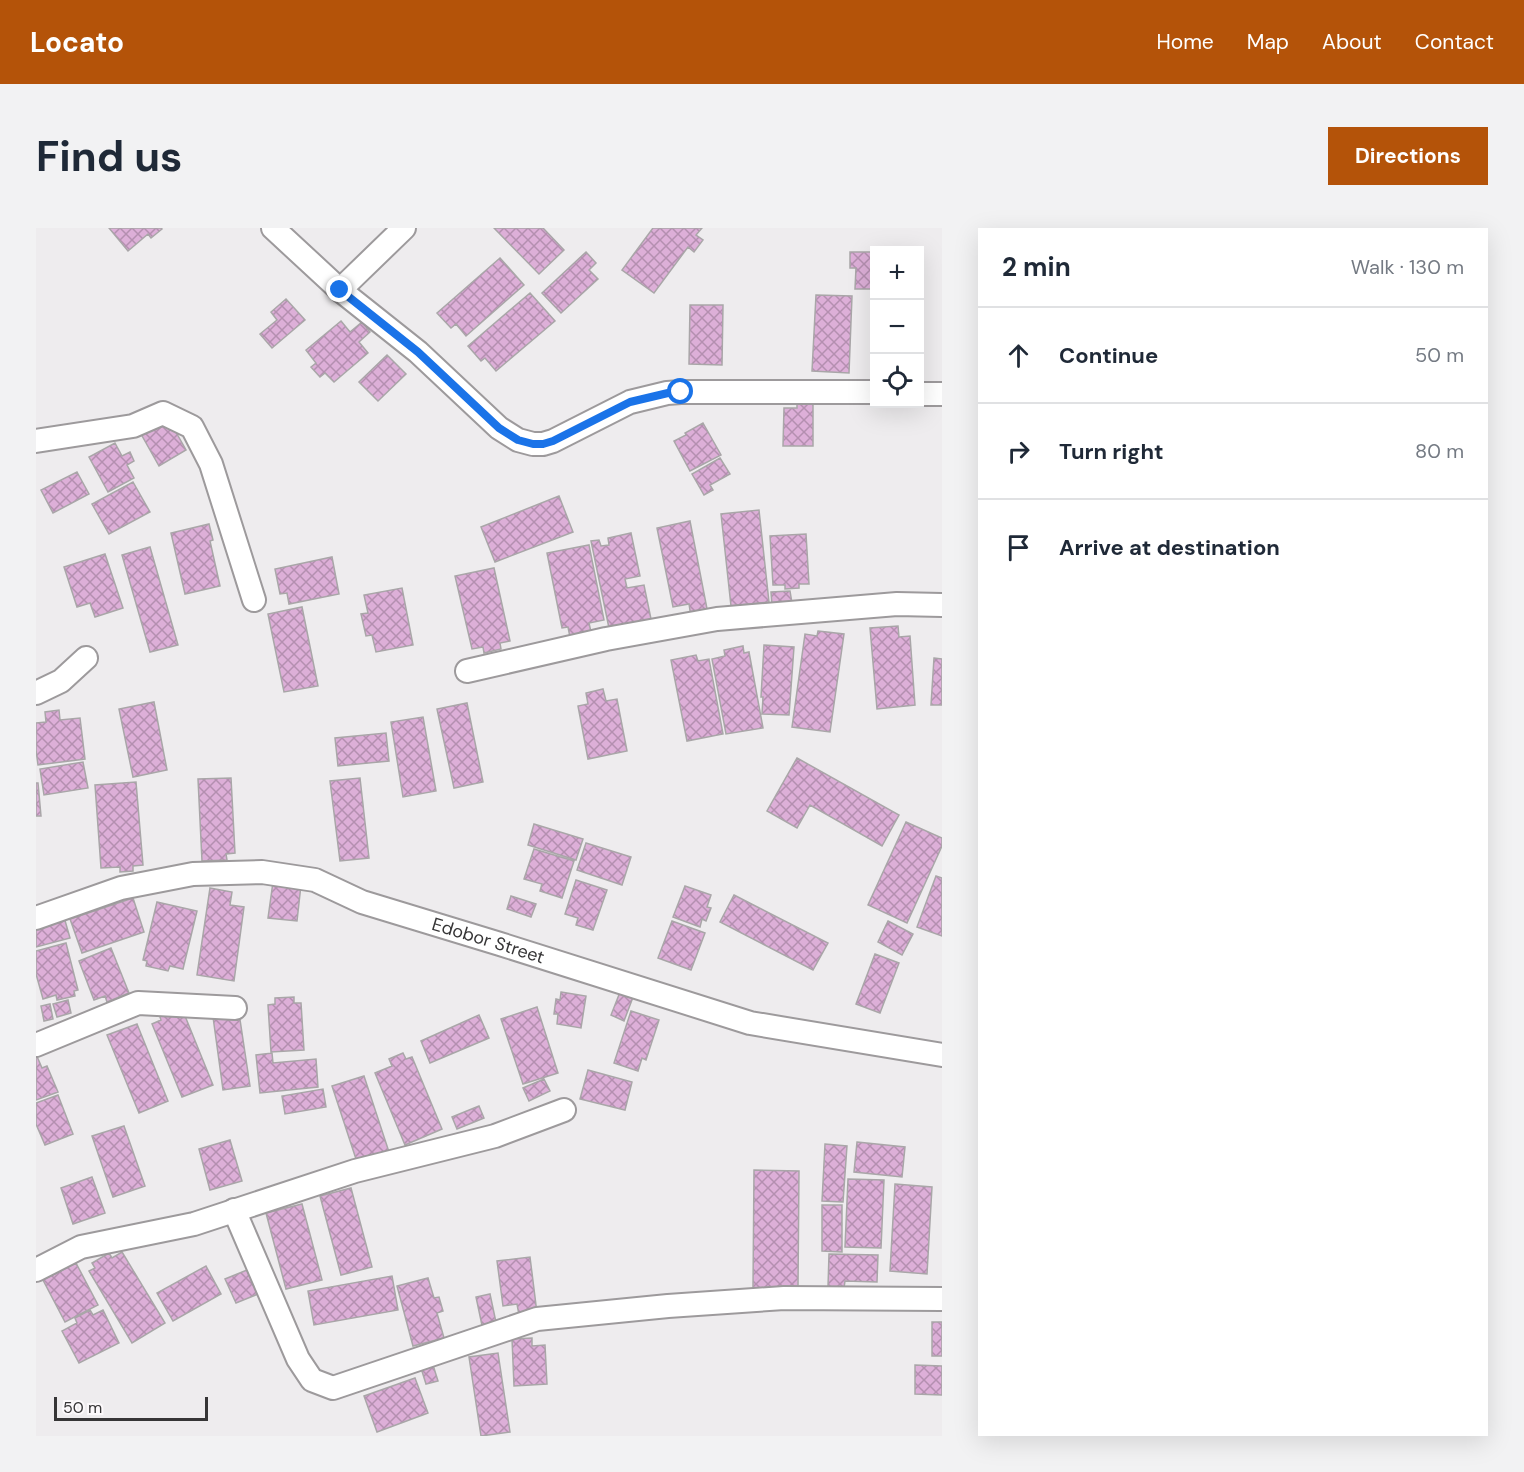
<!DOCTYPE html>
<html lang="en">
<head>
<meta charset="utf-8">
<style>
	:root { --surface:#fff; --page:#f2f2f3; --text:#1f2937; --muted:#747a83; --line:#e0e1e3; --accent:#b45309 }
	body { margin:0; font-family:"DM Sans",sans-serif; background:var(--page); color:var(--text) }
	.controls { position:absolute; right:18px; top:18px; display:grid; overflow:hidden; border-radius:0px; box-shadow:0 6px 24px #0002 }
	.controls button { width:54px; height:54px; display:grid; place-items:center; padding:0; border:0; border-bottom:2px solid var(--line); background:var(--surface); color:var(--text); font:30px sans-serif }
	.scale { position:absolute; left:18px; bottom:15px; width:154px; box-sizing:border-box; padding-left:6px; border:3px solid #363536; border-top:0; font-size:16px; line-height:21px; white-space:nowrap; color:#363536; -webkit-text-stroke:4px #fcf9fb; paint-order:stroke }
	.stop { position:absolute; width:18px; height:18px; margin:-14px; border:4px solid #1a73e8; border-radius:50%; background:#fff }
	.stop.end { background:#1a73e8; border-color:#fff; box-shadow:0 2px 6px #0008 }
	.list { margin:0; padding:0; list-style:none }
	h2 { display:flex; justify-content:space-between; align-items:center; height:78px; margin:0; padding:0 24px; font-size:26px }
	h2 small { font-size:20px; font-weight:400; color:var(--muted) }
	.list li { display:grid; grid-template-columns:39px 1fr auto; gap:18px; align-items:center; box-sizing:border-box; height:96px; padding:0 24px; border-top:2px solid var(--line) }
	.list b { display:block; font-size:22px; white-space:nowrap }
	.list em { font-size:20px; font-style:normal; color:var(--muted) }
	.icon { flex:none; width:33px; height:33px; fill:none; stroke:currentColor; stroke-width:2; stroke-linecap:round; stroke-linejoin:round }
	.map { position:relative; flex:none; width:906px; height:1208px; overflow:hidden; border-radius:0px }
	header { display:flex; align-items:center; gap:36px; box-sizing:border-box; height:84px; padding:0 30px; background:var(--accent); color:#fff }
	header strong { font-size:28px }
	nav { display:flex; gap:33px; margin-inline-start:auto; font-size:21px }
	.intro { display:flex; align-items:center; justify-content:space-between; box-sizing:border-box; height:144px; padding:0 36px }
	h1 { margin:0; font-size:42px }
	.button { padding:15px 27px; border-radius:0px; background:var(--accent); color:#fff; font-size:21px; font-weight:700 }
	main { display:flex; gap:36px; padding:0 36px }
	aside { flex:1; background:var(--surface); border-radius:0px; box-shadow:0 6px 24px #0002 }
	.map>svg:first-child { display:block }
</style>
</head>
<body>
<header>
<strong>Locato</strong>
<nav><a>Home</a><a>Map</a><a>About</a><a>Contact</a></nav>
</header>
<div class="intro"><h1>Find us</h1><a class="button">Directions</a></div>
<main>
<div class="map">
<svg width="906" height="1208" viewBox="0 0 906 1208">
	<defs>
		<pattern id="building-cross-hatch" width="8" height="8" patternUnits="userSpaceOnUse" patternTransform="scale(1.5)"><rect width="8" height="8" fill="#ddafd8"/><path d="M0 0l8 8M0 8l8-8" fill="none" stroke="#b48fb0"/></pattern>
	</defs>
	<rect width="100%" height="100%" fill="#eeecee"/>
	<path fill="url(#building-cross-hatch)" stroke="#a9a6a8" stroke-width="1.5" d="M73,0H125L126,1L115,10L112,6L92,23Z
		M458,0H507L528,22L503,46Z
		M617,0H666L660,7L667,12L658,24L652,19L618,65L586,42Z
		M550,24L560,35L553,42L562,51L525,85L506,65Z
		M814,24H838V61H819L820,40H814Z
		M464,30L488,57L430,108L420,96L415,100L401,85Z
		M494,65L519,93L460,143L449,130L445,133L432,118Z
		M780,67L816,68L813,145L776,143Z
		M250,71L269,92L236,120L224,106L241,92L235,84Z
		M654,77H687L686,137L653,136Z
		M305,93L314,104L326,94L334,104L323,114L332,125L298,154L289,145L284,149L275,139L280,135L270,122Z
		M351,127L370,146L342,173L323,154Z
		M761,174H777V218H747L748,180H761Z
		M132,190L150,222L123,238L105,206Z
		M667,195L685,227L654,243L638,213L650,207L649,205Z
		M79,215L86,228L94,224L98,233L91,237L98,250L72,264L53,229Z
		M684,230L694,246L674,257L677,262L668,267L656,246Z
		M41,244L53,266L17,285L5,262Z
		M97,254L114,284L73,306L56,276Z
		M523,268L537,304L459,334L445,299Z
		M723,282L733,374L695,378L685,286Z
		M654,293L672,386L655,389L653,376L637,379L621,300Z
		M173,296L177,312L174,313L184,358L149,366L135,305Z
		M595,305L604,348L589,351L591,360L608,357L615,391L573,400L555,313L563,312L565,318L573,317L572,310Z
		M770,306L773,356H763V360L749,361V357H737L734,308Z
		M553,317L568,392L553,395L555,404L534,409L532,399L526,400L511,325Z
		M114,319L142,417L114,424L86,327Z
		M69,326L87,380L59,389L54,375L41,379L28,339Z
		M296,329L303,366L253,376L251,365L244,366L239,341Z
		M458,340L474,413L464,415L465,421L448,425L447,419L436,421L419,348Z
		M366,360L377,417L340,424L336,407L330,408L325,386L332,385L328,367Z
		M754,363L756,375L736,377L735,364Z
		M266,379L282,458L248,464L232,386Z
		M862,398L863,409L874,408L879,477L841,481L834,400Z
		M782,403L808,406L794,504L756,499L769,406L781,408Z
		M728,417L758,419L753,487L726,486L727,469H725Z
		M707,418L708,425L713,424L727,500L690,506L676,431L689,428L688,422Z
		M660,427L662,433L673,431L687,506L651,513L635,432Z
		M898,430L906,431V477H895Z
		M567,461L570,473L581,471L591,523L552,531L542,478L552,476L550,465Z
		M118,474L131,542L97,549L83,481Z
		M431,475L447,554L418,560L401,481Z
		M23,482L24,492L44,490L49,531L2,537L0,522V495L10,494L9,484Z
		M387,489L400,563L367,569L355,494Z
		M350,505L353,533L302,538L299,510Z
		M761,530L863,587L846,618L774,577L761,600L731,583Z
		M47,534L52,560L8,567L4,541Z
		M195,550L199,625L190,626L191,632L166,633L162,551Z
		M324,550L333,630L304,633L294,553Z
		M100,554L107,637L97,638V643L84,644V639L65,640L59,557Z
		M0,555H2L5,588H0Z
		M870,594L906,610V618L871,695L832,677Z
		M498,596L547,611L540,632L492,617Z
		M550,615L595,629L586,657L541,642Z
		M498,621L538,633L526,670L504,663L506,656L488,651Z
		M900,648L906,650V708L881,699Z
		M540,652L571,662L557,702L540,697L542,690L529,686Z
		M237,654L265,657L261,693L232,690Z
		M649,658L675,667L671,679L675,680L670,693L666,691L664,699L637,689Z
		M174,660L196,664L194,677L208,679L198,753L161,747Z
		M698,667L792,715L777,742L684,694Z
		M475,668L500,676L495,689L471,681Z
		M97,670L108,704L46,725L34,691Z
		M121,674L161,683L147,741L134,738L132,743L110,738L111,733L107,732Z
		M28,689L34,710L0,719V697Z
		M636,693L669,705L655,742L622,730Z
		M852,693L877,706L866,727L842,714Z
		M30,715L42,762L38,763L39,768L21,772L20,767L7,771L0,746V723Z
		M75,720L93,765L71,774L69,768L58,772L43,733Z
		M839,726L863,735L844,785L820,776Z
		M586,759L599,764L588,793L575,787Z
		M525,764L550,768L545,800L521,796L522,786H518L520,771L524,772Z
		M258,769V775H265L268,822L235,824L232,777L239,776V770Z
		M32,772L35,785L21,789L17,776Z
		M14,776L17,791L8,793L5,778Z
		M501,779L522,845L487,856L465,791Z
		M147,783L177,857L146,869L116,796L125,792L123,786Z
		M595,783L623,792L610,832L606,830L602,843L578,835Z
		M203,785L214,858L187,862L177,789Z
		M443,787L453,810L394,835L385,813Z
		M101,796L132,873L103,885L71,807Z
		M236,825L237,835L280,831L282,859L224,865L220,827Z
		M367,825L370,831L376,829L406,901L369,917L339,845L356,838L353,831Z
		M0,826L6,840L11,838L22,864L0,872Z
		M552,842L596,854L589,882L544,871Z
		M328,848L353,924L321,934L296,858Z
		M508,851L514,863L493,873L487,860Z
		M287,861L290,879L249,886L246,868Z
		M22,867L37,906L9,917L0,896V875Z
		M443,878L448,890L421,901L416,889Z
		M88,898L109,958L77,969L56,908Z
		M194,912L206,953L174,962L163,921Z
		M821,914L869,919L866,949L818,944Z
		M789,916L811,918L807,974L786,973Z
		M718,942L763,943L762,1060H717Z
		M56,949L69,985L37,996L25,960Z
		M812,951L848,952L845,1020L809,1019Z
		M859,956L896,959L891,1046L854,1043Z
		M315,960L336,1039L305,1047L284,968Z
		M266,976L286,1052L250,1061L230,985Z
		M786,977H806V1024L786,1023Z
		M86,1024L129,1095L96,1115L53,1043L59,1040L56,1035L73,1025L76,1030Z
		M793,1026L842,1027L841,1054L809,1053L808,1060L792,1059Z
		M494,1029L501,1085L483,1087L481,1076L467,1078L461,1033Z
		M40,1035L62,1077L29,1094L7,1052Z
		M170,1038L185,1066L137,1093L121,1065Z
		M211,1042L222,1066L200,1075L189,1051Z
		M356,1048L362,1082L278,1097L272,1063Z
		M392,1050L398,1070L403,1069L407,1083L401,1085L408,1110L377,1118L361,1058Z
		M454,1066L461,1099L447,1102L440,1069Z
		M54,1082L57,1087L67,1082L83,1115L43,1135L26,1103L41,1095L39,1090Z
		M896,1094H906V1128H896Z
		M496,1110V1118L509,1117L511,1156L478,1158L476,1111Z
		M462,1125L474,1204L445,1208L433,1129Z
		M397,1137L402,1153L390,1156L385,1140Z
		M879,1137L906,1138V1167L879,1166Z
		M379,1150L392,1185L341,1204L328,1168Z"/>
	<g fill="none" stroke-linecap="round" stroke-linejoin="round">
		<defs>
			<g id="minor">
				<path d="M237,0L304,62L382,124L463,200L482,212L497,216H507L517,213L594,174L631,165L645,164H838"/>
				<path d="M304,62L368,0"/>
				<path d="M884,166H906"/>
				<path d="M0,213L97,198L127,185L156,199L175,236L218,372"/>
				<path d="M431,443L570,411L681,391L861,376L906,377"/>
				<path d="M0,465L25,453L50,430"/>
				<path id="s1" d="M0,690L85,660L157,646L226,644L279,652L326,674L464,716L714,795L906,827"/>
				<path d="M0,817L102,775L199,780"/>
				<path d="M198,982L262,1131L276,1152L297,1160L501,1091L632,1078L748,1070L906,1071"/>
				<path d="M0,1042L45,1019L158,996L319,943L459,908L528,882"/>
			</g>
		</defs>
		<use href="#minor" stroke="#9d9a9c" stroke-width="26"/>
		<use href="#minor" stroke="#fff" stroke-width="22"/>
	</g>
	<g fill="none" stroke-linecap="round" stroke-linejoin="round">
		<path stroke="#1a73e8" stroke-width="8" d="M304,62L382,124L463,200L482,212L497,216H507L517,213L594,174L632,165L645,164"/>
	</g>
	<g text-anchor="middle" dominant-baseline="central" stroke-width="4.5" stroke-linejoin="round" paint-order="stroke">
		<g font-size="18" fill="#363536" stroke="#fcf9fb">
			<text stroke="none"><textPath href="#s1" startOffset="470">Edobor Street</textPath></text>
		</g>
	</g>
</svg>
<div class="controls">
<button>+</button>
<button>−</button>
<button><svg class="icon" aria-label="locate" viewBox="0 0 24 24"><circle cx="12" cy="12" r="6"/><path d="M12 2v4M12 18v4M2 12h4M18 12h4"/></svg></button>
</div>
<div class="scale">50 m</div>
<div class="stop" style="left:645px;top:164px"></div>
<div class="stop end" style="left:304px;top:62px"></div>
</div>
<aside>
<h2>2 min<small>Walk · 130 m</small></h2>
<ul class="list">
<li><svg class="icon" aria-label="ahead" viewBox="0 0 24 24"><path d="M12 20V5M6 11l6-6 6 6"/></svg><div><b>Continue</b></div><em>50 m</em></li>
<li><svg class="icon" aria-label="right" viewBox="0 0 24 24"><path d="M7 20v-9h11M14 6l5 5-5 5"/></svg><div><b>Turn right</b></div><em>80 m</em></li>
<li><svg class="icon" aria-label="arrive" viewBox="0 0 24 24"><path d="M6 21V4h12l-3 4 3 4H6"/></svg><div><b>Arrive at destination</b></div></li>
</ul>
</aside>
</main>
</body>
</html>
